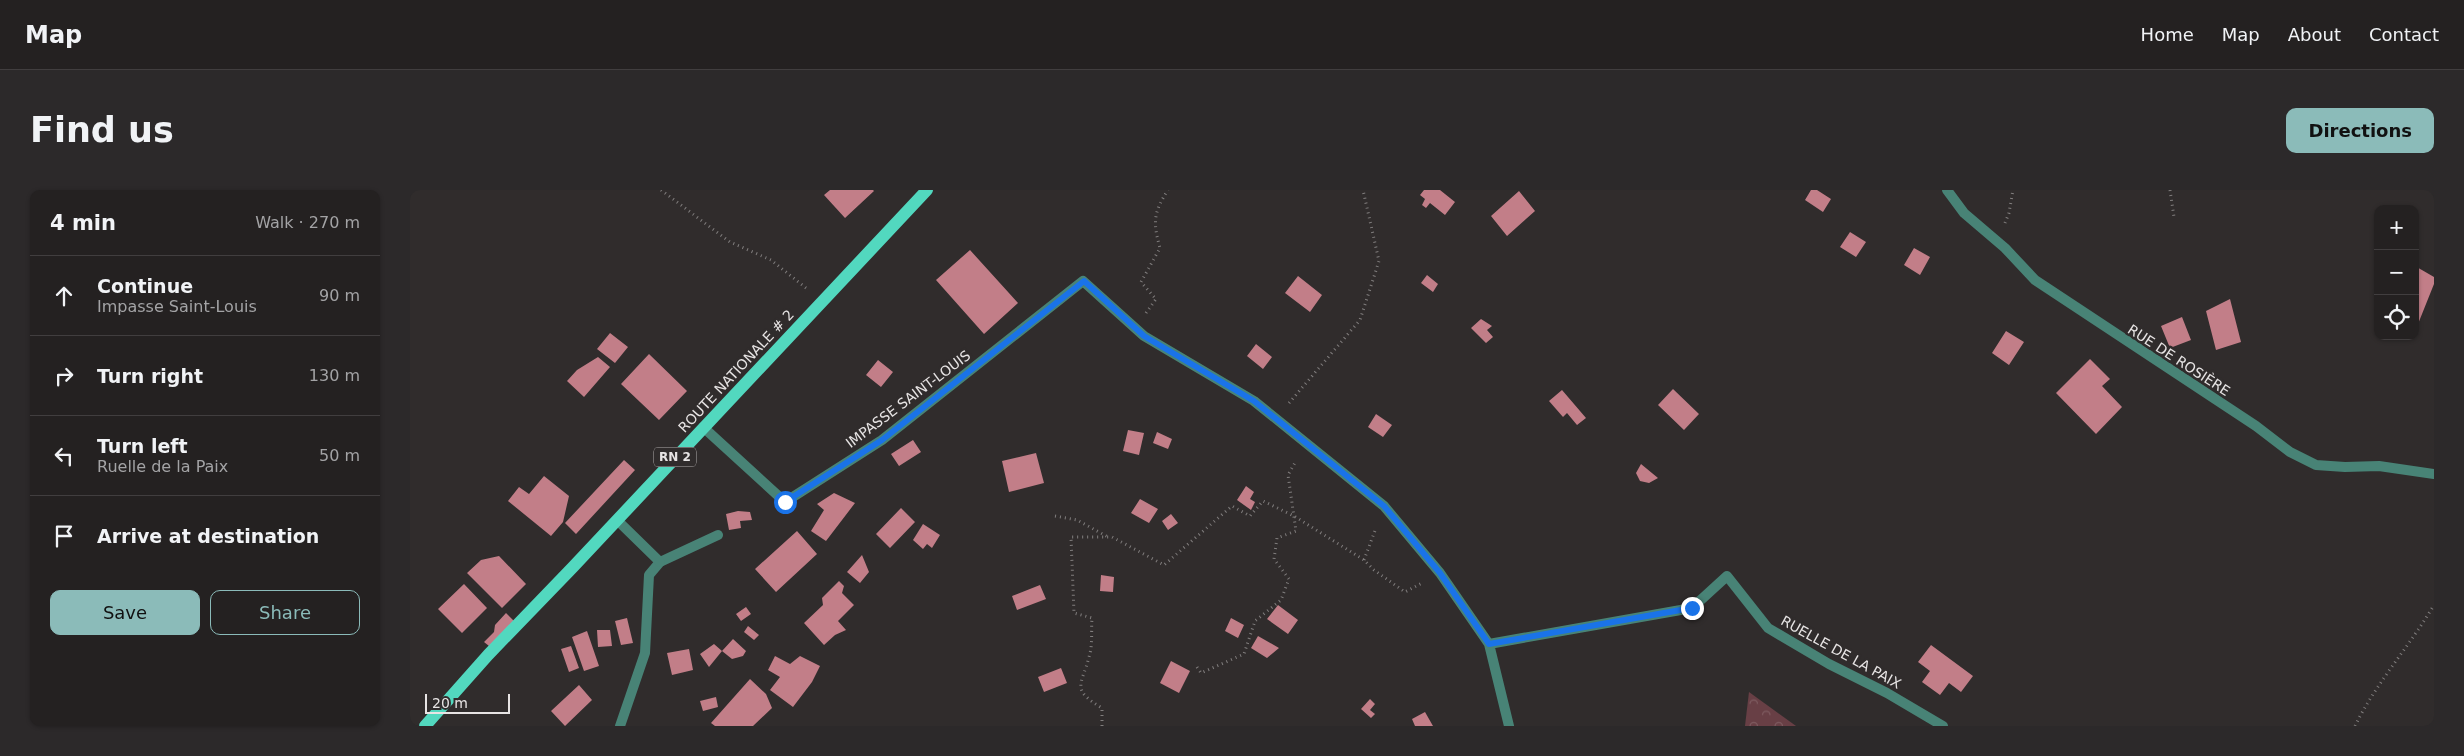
<!DOCTYPE html>
<html lang="en">
<head>
<meta charset="utf-8">
<style>
	:root { --surface:#242121; --page:#2c292a; --text:#f1f3f6; --muted:#a3a3a5; --line:#413e3f; --accent:#8bbbb9 }
	body { margin:0; font-family:"DejaVu Sans",sans-serif; background:var(--page); color:var(--text) }
	.controls { position:absolute; right:15px; top:15px; display:grid; overflow:hidden; border-radius:10px; box-shadow:0 1px 4px #0004 }
	.controls button { width:45px; height:45px; display:grid; place-items:center; padding:0; border:0; border-bottom:1px solid var(--line); background:var(--surface); color:var(--text); font:25px sans-serif }
	.scale { position:absolute; left:15px; bottom:12px; width:85px; box-sizing:border-box; padding-left:5px; border:2px solid #e7e4e4; border-top:0; font-size:14px; line-height:18px; white-space:nowrap; color:#e7e4e4; -webkit-text-stroke:4px #302c2c; paint-order:stroke }
	.stop { position:absolute; width:15px; height:15px; margin:-11px; border:4px solid #1a73e8; border-radius:50%; background:#fff }
	.stop.end { background:#1a73e8; border-color:#fff; box-shadow:0 1px 5px #0008 }
	.list { margin:0; padding:0; list-style:none }
	h2 { display:flex; justify-content:space-between; align-items:center; height:65px; margin:0; padding:0 20px; font-size:21px }
	h2 small { font-size:16px; font-weight:400; color:var(--muted) }
	.list li { display:grid; grid-template-columns:32px 1fr auto; gap:15px; align-items:center; box-sizing:border-box; height:80px; padding:0 20px; border-top:1px solid var(--line) }
	.list b { display:block; font-size:19px; white-space:nowrap }
	.list p { margin:0; font-size:16px; white-space:nowrap; color:var(--muted) }
	.list em { font-size:16px; font-style:normal; color:var(--muted) }
	.actions { display:flex; gap:10px; padding:15px 20px }
	.actions a { flex:1; padding:11px 0; border:1px solid var(--accent); border-radius:10px; text-align:center; font-size:18px; color:var(--accent) }
	.actions .main { background:var(--accent); color:#111 }
	.icon { flex:none; width:28px; height:28px; fill:none; stroke:currentColor; stroke-width:2; stroke-linecap:round; stroke-linejoin:round }
	.map { position:relative; flex:none; width:2024px; height:536px; overflow:hidden; border-radius:10px }
	header { display:flex; align-items:center; gap:30px; box-sizing:border-box; height:70px; padding:0 25px; background:var(--surface); border-bottom:1px solid var(--line) }
	header strong { font-size:24px }
	nav { display:flex; gap:28px; margin-inline-start:auto; font-size:18px }
	.intro { display:flex; align-items:center; justify-content:space-between; box-sizing:border-box; height:120px; padding:0 30px }
	h1 { margin:0; font-size:35px }
	.button { padding:12px 22px; border-radius:10px; background:var(--accent); color:#111; font-size:18px; font-weight:700 }
	main { display:flex; gap:30px; padding:0 30px }
	aside { flex:1; background:var(--surface); border-radius:10px; box-shadow:0 1px 4px #0004 }
	.map>svg:first-child { display:block }
</style>
</head>
<body>
<header>
<strong>Map</strong>
<nav><a>Home</a><a>Map</a><a>About</a><a>Contact</a></nav>
</header>
<div class="intro"><h1>Find us</h1><a class="button">Directions</a></div>
<main>
<aside>
<h2>4 min<small>Walk · 270 m</small></h2>
<ul class="list">
<li><svg class="icon" aria-label="ahead" viewBox="0 0 24 24"><path d="M12 20V5M6 11l6-6 6 6"/></svg><div><b>Continue</b><p>Impasse Saint-Louis</p></div><em>90 m</em></li>
<li><svg class="icon" aria-label="right" viewBox="0 0 24 24"><path d="M7 20v-9h11M14 6l5 5-5 5"/></svg><div><b>Turn right</b></div><em>130 m</em></li>
<li><svg class="icon" aria-label="left" viewBox="0 0 24 24"><path d="M17 20v-9H6M10 6l-5 5 5 5"/></svg><div><b>Turn left</b><p>Ruelle de la Paix</p></div><em>50 m</em></li>
<li><svg class="icon" aria-label="arrive" viewBox="0 0 24 24"><path d="M6 21V4h12l-3 4 3 4H6"/></svg><div><b>Arrive at destination</b></div></li>
</ul>
<div class="actions"><a class="main">Save</a><a>Share</a></div>
</aside>
<div class="map">
<svg width="2024" height="536" viewBox="0 0 2024 536">
	<defs>
		<pattern id="forest-crowns" width="20" height="18" patternUnits="userSpaceOnUse" patternTransform="scale(1.25)"><rect width="20" height="18" fill="#683f45"/><path d="M2 6a3 3 0 1 1 6 0M12 15a3 3 0 1 1 6 0" fill="none" stroke="#7e5b60"/></pattern>
	</defs>
	<rect width="100%" height="100%" fill="#302c2c"/>
	<path fill="url(#forest-crowns)" d="M1339,502L1386,536H1335Z"/>
	<path fill="#c27e88" d="M420,0H463L464,1L435,28L414,5Z
		M1014,0H1030L1045,12L1035,25L1020,13L1016,18L1012,15L1015,9L1010,5Z
		M1401,0H1407L1421,9L1413,22L1395,10Z
		M1109,1L1125,21L1097,46L1081,26Z
		M1440,42L1456,52L1446,67L1430,57Z
		M1504,58L1520,67L1510,85L1494,75Z
		M560,60L608,113L574,144L526,90Z
		M2005,76L2024,87V94L2008,134L2005,132Z
		M1017,85L1028,94L1023,102L1011,93Z
		M888,86L912,105L900,122L875,103Z
		M1820,109L1831,152L1806,160L1796,121Z
		M1772,127L1781,150L1760,158L1751,136Z
		M1071,129L1082,136L1077,140L1083,147L1076,153L1061,138Z
		M1596,141L1614,152L1599,175L1582,163Z
		M200,143L218,157L205,173L187,159Z
		M846,154L862,167L853,179L837,166Z
		M239,164L277,201L249,230L211,194Z
		M188,167L200,177L174,207L157,191L167,180Z
		M1680,169L1700,189L1692,196L1712,217L1686,244L1646,203Z
		M468,170L483,182L471,197L456,185Z
		M1263,199L1289,224L1274,240L1248,215Z
		M1152,200L1176,228L1167,235L1157,223L1153,227L1139,211Z
		M966,224L982,235L973,247L958,237Z
		M718,240L734,243L729,265L713,261Z
		M747,242L762,249L758,259L743,253Z
		M503,250L511,262L489,276L481,264Z
		M626,263L634,293L599,302L592,271Z
		M214,270L225,280L166,344L155,333Z
		M1231,274L1248,288L1239,293L1230,291L1226,283Z
		M134,286L159,306L153,332L141,346L98,311L109,297L119,304Z
		M836,296L844,302L840,309L845,312L841,320L827,310Z
		M424,303L445,313L416,351L401,341L414,320L407,314Z
		M730,309L748,319L739,333L721,323Z
		M491,318L505,332L480,358L466,344Z
		M328,321L340,322L342,330L330,331L331,338L319,340L316,324Z
		M761,324L768,333L758,340L752,331Z
		M513,334L530,345L522,358L517,354L513,359L503,350Z
		M387,341L407,364L366,402L345,379Z
		M452,365L459,382L450,393L437,382Z
		M89,366L116,394L92,418L57,383L71,370Z
		M691,385L704,387L703,402L690,401Z
		M429,391L434,396L432,403L444,415L428,431L436,440L425,445L414,455L394,433L413,415L412,408Z
		M54,394L77,418L52,443L28,419Z
		M630,395L636,409L607,420L602,406Z
		M868,415L888,430L878,444L857,429Z
		M336,417L341,424L331,431L326,424Z
		M96,423L104,431L79,456L74,452L84,442L85,435Z
		M217,428L223,453L211,455L205,431Z
		M821,428L834,435L828,448L815,441Z
		M338,436L349,445L344,450L334,442Z
		M187,440H200L202,456L188,457Z
		M177,441L189,476L174,481L162,447Z
		M848,446L869,458L857,468L841,458Z
		M323,449L336,461L333,466L322,469L312,461Z
		M304,454L312,461L299,477L290,464Z
		M1521,455L1563,486L1551,502L1539,493L1530,505L1512,492L1520,481L1508,472Z
		M161,456L169,478L159,482L151,459Z
		M279,459L283,480L262,485L257,463Z
		M365,466L380,474L390,466L410,476L402,492L383,517L360,500L370,487L358,480Z
		M761,471L780,481L769,503L750,493Z
		M651,478L657,493L634,502L628,487Z
		M340,489L356,504L362,518L343,536H305L301,533Z
		M169,495L182,510L155,536L141,521Z
		M306,507L308,517L293,521L290,511Z
		M960,509L965,514L960,520L965,524L961,528L951,519Z
		M1015,522L1023,536H1005L1002,529Z"/>
	<g fill="none" stroke-linecap="round" stroke-linejoin="round">
		<path stroke="#817e7e" stroke-width="3" stroke-dasharray="1 4" stroke-linecap="butt" d="M251,0L320,52L361,70L396,98
			M1760,0L1764,27
			M1595,33L1599,23L1603,0
			M736,123L746,109L731,92L750,58C743,33 743,23 758,0
			M879,213L950,130L969,71L953,0
			M645,326L667,330L698,347
			M954,370L966,338
			M787,477L791,483L834,464L845,431L871,410L879,389L864,369L867,348L886,341L878,285L886,271
			M692,536V518C660,499 672,495 679,467C683,455 681,440 682,428L664,423L661,347H702L754,375L822,316L840,326L853,311L884,326L954,370L964,380L995,402L1012,393
			M1945,536C1966,493 1999,457 2024,415"/>
		<path stroke="#488376" stroke-width="10" d="M210,536L235,463L239,385L250,372L308,345"/>
		<path stroke="#488376" stroke-width="10" d="M1537,0L1554,23L1595,58L1625,90L1846,236L1880,262L1906,275L1935,277L1969,276L2024,284
			M293,237L375,312L472,250L673,91L734,146L844,211L974,316L1030,383L1079,454L1099,536
			M207,330L250,372
			M1079,454L1282,418L1317,386L1358,438L1419,474L1477,503L1533,536"/>
		<path stroke="#52d8bf" stroke-width="12" d="M15,536L78,465L163,377L517,0"/>
	</g>
	<g fill="none" stroke-linecap="round" stroke-linejoin="round">
		<path stroke="#1a73e8" stroke-width="6" d="M375,312L472,250L674,91L734,146L844,211L974,316L1030,383L1079,454L1282,418"/>
	</g>
	<g text-anchor="middle" dominant-baseline="central" stroke-width="5" stroke-linejoin="round" paint-order="stroke">
		<rect fill="#302c2c" stroke="#b0adad" stroke-width="1" x="244" y="257.5" width="42" height="19" rx="4"/>
		<g font-size="12" font-weight="bold" fill="#e7e4e4">
			<text x="265" y="267">RN 2</text>
		</g>
		<g font-size="14" fill="#e7e4e4" stroke="#302c2c">
			<text transform="translate(1769 170) rotate(33)">RUE DE ROSIÈRE</text>
			<text transform="translate(326 181) rotate(-47)">ROUTE NATIONALE # 2</text>
			<text transform="translate(498 209) rotate(-37)">IMPASSE SAINT-LOUIS</text>
			<text transform="translate(1431 462) rotate(29)">RUELLE DE LA PAIX</text>
		</g>
	</g>
</svg>
<div class="controls">
<button>+</button>
<button>−</button>
<button><svg class="icon" aria-label="locate" viewBox="0 0 24 24"><circle cx="12" cy="12" r="6"/><path d="M12 2v4M12 18v4M2 12h4M18 12h4"/></svg></button>
</div>
<div class="scale">20 m</div>
<div class="stop" style="left:375px;top:312px"></div>
<div class="stop end" style="left:1282px;top:418px"></div>
</div>
</main>
</body>
</html>
